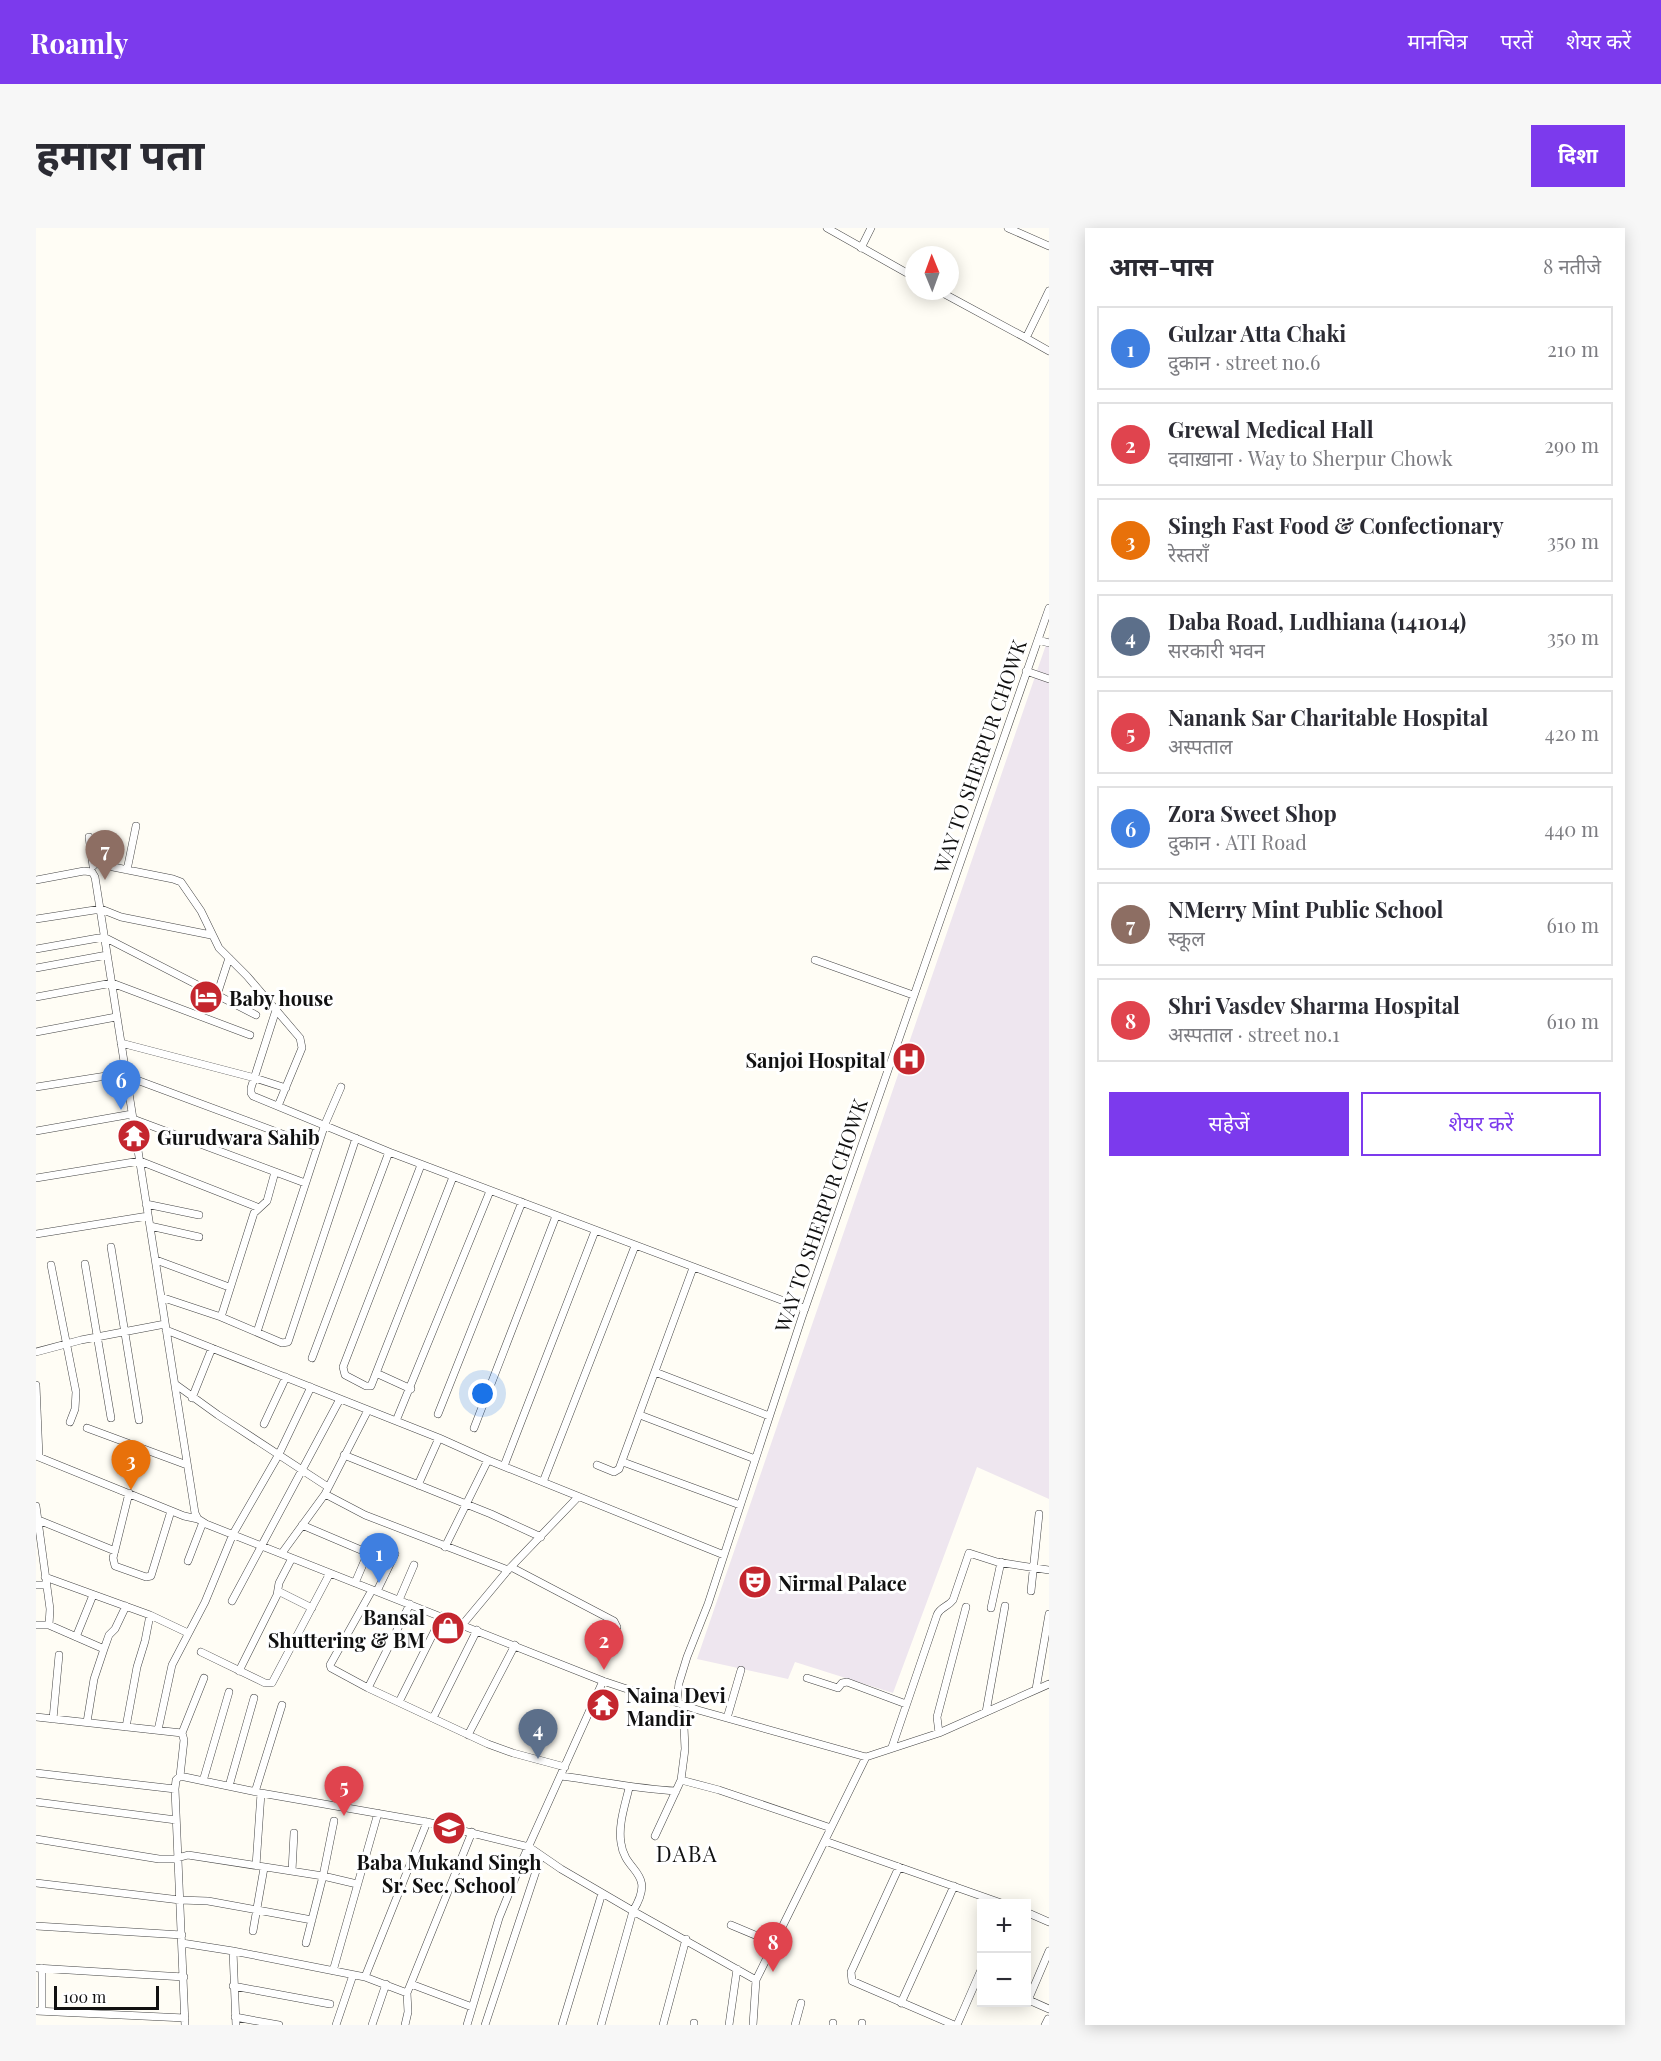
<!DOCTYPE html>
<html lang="hi">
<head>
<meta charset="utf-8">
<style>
	:root { --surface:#fff; --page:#f7f7f7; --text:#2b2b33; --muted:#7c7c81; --line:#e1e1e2; --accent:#7c3aed }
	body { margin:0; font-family:"Playfair Display","Noto Sans Devanagari",serif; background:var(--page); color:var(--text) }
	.controls { position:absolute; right:18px; bottom:18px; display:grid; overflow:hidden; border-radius:0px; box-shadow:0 3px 15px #0003 }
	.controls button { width:54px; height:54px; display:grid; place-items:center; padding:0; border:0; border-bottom:2px solid var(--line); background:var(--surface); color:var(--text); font:30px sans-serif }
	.compass { position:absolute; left:869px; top:18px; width:54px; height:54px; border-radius:50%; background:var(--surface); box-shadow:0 3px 15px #0003; rotate:359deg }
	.scale { position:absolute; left:18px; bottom:15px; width:105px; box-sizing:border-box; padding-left:6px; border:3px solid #111; border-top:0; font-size:16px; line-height:21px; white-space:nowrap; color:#111; -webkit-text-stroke:4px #fff; paint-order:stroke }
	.you { position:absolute; left:447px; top:1166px; width:21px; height:21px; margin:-15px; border:4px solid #fff; border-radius:50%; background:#1a73e8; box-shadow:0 0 0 9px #1a73e833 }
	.badge { display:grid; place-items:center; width:39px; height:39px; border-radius:50%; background:var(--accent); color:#fff; font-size:20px; font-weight:700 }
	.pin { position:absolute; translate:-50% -50px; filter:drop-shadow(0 2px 3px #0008) }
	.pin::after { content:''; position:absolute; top:32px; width:21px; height:18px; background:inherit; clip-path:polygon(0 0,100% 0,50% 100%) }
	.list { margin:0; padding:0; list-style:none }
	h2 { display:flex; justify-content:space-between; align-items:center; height:78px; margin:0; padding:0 24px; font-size:26px }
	h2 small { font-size:20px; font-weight:400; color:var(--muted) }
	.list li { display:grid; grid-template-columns:39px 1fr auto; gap:18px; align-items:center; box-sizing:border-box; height:84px; margin:0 12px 12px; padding:0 12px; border:2px solid var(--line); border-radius:0px }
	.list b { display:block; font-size:22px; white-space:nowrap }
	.list p { margin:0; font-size:20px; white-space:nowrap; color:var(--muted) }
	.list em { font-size:20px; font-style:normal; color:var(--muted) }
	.actions { display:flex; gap:12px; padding:18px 24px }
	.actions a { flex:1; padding:14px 0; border:2px solid var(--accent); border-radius:0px; text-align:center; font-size:21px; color:var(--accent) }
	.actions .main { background:var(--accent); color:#fff }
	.map { position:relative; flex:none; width:1013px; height:1797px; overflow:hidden; border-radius:0px }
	header { display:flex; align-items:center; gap:36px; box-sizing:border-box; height:84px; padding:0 30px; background:var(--accent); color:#fff }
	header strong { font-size:28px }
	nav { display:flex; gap:33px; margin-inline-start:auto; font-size:21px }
	.intro { display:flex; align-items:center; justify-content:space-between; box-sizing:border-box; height:144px; padding:0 36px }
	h1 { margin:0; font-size:42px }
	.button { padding:15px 27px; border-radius:0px; background:var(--accent); color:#fff; font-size:21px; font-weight:700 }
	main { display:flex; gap:36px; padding:0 36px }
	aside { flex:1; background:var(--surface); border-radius:0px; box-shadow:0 3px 15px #0003 }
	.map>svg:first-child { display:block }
</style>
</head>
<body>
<header>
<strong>Roamly</strong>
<nav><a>मानचित्र</a><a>परतें</a><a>शेयर करें</a></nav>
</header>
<div class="intro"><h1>हमारा पता</h1><a class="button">दिशा</a></div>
<main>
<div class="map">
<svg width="1013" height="1797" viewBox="0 0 1013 1797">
	<rect width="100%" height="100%" fill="#fffdf5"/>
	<path fill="#eee6ef" d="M1013,408V1271L941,1239L857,1465L759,1434L752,1451L661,1431Z"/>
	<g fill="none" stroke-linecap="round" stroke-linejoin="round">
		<defs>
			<path id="minor" d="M791,0L878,49
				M972,0L1013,18
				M825,20L835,0
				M903,63L990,110
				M1013,63L990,110L1013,123
				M1002,412L1013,415
				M990,443L1013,451
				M53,609L57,638
				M57,635L137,651L145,654L165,683L183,720L211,748L264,810L266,820L242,878
				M91,642L100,598
				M0,652L48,643L56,644L59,649L159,1285L162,1291L170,1296L567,1453L627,1473L639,1474L641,1472L643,1455L651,1429L672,1376L766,1089L1013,380
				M0,691L65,681L85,689L175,707
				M0,721L68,709L220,787
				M779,732L877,767
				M0,740L71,727
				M181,767L193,730
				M0,769L76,755L214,807
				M240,782L215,860V865L217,868L353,924L769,1081
				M0,804L80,789
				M85,815L219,850L250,860
				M90,848L281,919
				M0,859L89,845
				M97,891L269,955
				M0,903L96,886
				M385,937L307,1139L309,1147L330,1158H335L417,949
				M0,950L104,933L221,979
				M110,976L163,987
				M114,998L163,1009
				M0,1006L112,988
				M75,1019L103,1192
				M120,1032L193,1059
				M49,1036L75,1190
				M15,1037L40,1164L39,1181L34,1194
				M125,1069L185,1089L246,1115L252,1114L320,910
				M185,1089L218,985L231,973L239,944
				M130,1102L403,1210L452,1232L688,1327
				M221,1104L289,896L305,859
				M0,1124L45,1112L129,1096
				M276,1130L353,924
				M619,1144L733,1188
				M340,1145L375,1161
				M139,1156L182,1187L292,1259
				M0,1157L3,1229
				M156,1170L176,1120
				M402,1186L486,974
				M604,1187L719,1231
				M360,1193L454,963
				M228,1196L250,1149
				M51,1200L151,1237
				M438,1200L520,988
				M308,1227L455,1286L505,1309
				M0,1228L148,1288L162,1291
				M587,1234L704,1277
				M561,1237L578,1244L583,1241L657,1040
				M468,1238L559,1003
				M507,1254L599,1018
				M382,1257L403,1210
				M93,1265L77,1330L79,1338L110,1349L115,1348L135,1283
				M289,1266L329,1287L472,1342
				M0,1278L14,1381L13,1397H0
				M0,1291L79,1323
				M266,1297L332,1325
				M409,1319L452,1232
				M246,1325L289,1266L332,1182
				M152,1333L167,1294
				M475,1339L578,1393L581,1399L569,1411
				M9,1349L114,1387L109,1413L101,1439L90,1499
				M319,1355L337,1313
				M0,1357H10
				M336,1362L294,1437L295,1440L332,1460L452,1516L477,1525L529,1539
				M242,1363L276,1380
				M341,1363L359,1326
				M995,1363L1003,1286
				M363,1372L378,1337
				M196,1373L304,1171
				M955,1380L965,1334
				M114,1387L152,1405
				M427,1396L472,1342L542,1269
				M13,1397L68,1421
				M40,1409L57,1367
				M165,1424L229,1455H236L294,1345
				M203,1443L241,1367L243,1355L256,1330
				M771,1450L802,1460L806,1455L811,1454L870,1476
				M332,1460L374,1376
				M1000,1461L1013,1386
				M363,1474L406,1388
				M639,1474L662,1482L830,1529L903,1505L1013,1456
				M950,1484L969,1378
				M0,1489L146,1505L148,1512L144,1548
				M397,1490L441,1402
				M691,1490L705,1442
				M17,1491L23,1427
				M51,1494L58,1451L68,1421L73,1407L79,1401L90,1378
				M122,1502L136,1437L169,1374L197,1306L243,1226L275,1159
				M146,1505L168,1450
				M903,1505L901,1489L930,1379
				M432,1507L479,1417
				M856,1519L901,1387C904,1379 912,1379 917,1372L933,1325L961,1334L1013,1342
				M0,1545L139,1561
				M525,1548C564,1553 601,1561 640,1563
				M645,1552L683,1562L795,1600
				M167,1553L193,1464
				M193,1558L218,1470
				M593,1560C589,1577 582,1597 585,1615C589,1646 621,1643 597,1683L720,1752
				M219,1564L246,1477
				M0,1574L140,1592
				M619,1608L645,1552L649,1521L647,1477
				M0,1611L123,1631H138L152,1627L287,1648L321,1656
				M789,1613L968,1676
				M220,1638L225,1565
				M863,1639L815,1744L816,1753L918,1797
				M256,1643L258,1605
				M0,1655L144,1672L172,1673L276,1692
				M990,1684L1013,1694
				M695,1697L738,1715
				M0,1698L146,1707
				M217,1703L228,1640
				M146,1715L197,1723
				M270,1715L287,1648L298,1593
				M1013,1723L993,1770L995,1773L1013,1781
				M0,1740L148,1749
				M6,1740V1783
				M297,1743L342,1585
				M329,1749L391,1594
				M375,1756L436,1779
				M197,1758L294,1776
				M865,1775L918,1658
				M0,1783L149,1790
				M199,1789L243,1797
				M149,1797L139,1561L140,1552L144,1548L225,1565L391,1594L493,1619L525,1641L597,1683L565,1797
				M200,1797L197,1723L329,1749L371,1765
				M300,1797L317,1747
				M336,1797L350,1756
				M369,1797L372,1784L371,1765L436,1604
				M431,1797L463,1690L486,1633L567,1453
				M449,1797L505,1628
				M526,1797L566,1665
				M627,1797L650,1711
				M658,1797V1795
				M693,1797L701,1741
				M717,1797L720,1752L830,1529
				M759,1797L765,1775
				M797,1797V1795
				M826,1797V1795
				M921,1797L945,1742
				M1009,1797L1012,1791"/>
		</defs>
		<use href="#minor" stroke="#444" stroke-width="8"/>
		<use href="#minor" stroke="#fff" stroke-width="7"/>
	</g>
	<defs>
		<symbol id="hotel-disc" viewBox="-11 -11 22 22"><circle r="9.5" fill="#c4262e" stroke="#fff"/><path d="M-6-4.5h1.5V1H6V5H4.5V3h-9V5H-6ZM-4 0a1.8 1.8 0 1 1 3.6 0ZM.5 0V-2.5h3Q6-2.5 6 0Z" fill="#fff"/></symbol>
		<symbol id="hospital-disc" viewBox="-11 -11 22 22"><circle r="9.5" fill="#c4262e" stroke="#fff"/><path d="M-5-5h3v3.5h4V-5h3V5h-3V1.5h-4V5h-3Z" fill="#fff"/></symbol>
		<symbol id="temple-disc" viewBox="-11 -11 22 22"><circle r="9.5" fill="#c4262e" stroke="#fff"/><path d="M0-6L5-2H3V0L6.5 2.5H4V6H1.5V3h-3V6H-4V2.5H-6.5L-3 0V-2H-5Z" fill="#fff"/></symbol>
		<symbol id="theatre-disc" viewBox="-11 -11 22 22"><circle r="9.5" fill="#c4262e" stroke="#fff"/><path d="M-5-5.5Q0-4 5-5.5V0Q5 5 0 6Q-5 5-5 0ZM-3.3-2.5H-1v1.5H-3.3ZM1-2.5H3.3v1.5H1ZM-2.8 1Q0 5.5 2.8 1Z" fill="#fff"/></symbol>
		<symbol id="shop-disc" viewBox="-11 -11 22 22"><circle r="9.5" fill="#c4262e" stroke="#fff"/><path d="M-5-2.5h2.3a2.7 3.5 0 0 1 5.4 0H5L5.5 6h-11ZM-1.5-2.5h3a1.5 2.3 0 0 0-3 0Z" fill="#fff"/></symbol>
		<symbol id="school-disc" viewBox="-11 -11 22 22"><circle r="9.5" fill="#c4262e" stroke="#fff"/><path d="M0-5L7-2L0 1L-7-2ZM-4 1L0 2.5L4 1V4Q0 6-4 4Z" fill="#fff"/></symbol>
	</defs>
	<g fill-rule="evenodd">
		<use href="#hotel-disc" x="151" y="750" width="38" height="38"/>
		<use href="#hospital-disc" x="854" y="812" width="38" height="38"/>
		<use href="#temple-disc" x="79" y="889" width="38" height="38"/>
		<use href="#theatre-disc" x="700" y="1335" width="38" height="38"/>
		<use href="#shop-disc" x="393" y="1381" width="38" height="38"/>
		<use href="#temple-disc" x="548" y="1458" width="38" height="38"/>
		<use href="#school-disc" x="394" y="1581" width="38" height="38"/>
	</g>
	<g text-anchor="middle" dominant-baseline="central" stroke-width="6" stroke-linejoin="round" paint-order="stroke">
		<g font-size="20" fill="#111" stroke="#fff">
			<text transform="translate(943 528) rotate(-71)">WAY TO SHERPUR CHOWK</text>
			<text transform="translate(784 987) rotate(-71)">WAY TO SHERPUR CHOWK</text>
		</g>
		<g font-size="20" font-weight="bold" fill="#111" stroke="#fff" text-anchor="start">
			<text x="193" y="769">Baby house</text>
			<text x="850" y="831" text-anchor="end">Sanjoi Hospital</text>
			<text x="121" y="908">Gurudwara Sahib</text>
			<text x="742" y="1354">Nirmal Palace</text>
			<text x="389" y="1388" text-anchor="end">Bansal<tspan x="389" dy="23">Shuttering &amp; BM</tspan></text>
			<text x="590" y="1466">Naina Devi<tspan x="590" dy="23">Mandir</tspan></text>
			<text x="413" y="1633" text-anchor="middle">Baba Mukand Singh<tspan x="413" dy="23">Sr. Sec. School</tspan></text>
		</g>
		<g font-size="22" letter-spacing="1.5" fill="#111" stroke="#fff">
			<text x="651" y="1625">DABA</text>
		</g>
	</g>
</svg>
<div class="controls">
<button>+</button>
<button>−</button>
</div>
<svg class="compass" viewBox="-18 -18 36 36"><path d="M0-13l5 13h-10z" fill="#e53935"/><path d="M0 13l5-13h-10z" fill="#7c7c81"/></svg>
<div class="scale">100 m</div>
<div class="you"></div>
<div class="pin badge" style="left:343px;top:1355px;background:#3f7fe0">1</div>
<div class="pin badge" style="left:568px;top:1442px;background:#e0444e">2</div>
<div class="pin badge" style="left:95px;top:1262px;background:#e8710a">3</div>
<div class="pin badge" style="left:502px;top:1531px;background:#5c6f8a">4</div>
<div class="pin badge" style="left:308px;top:1588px;background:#e0444e">5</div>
<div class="pin badge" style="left:85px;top:882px;background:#3f7fe0">6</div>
<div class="pin badge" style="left:69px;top:652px;background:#8d6e63">7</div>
<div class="pin badge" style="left:737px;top:1744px;background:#e0444e">8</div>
</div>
<aside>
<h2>आस-पास<small>8 नतीजे</small></h2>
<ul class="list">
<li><span class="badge" style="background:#3f7fe0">1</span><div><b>Gulzar Atta Chaki</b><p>दुकान · street no.6</p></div><em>210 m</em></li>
<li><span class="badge" style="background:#e0444e">2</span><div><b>Grewal Medical Hall</b><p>दवाख़ाना · Way to Sherpur Chowk</p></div><em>290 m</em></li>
<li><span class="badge" style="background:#e8710a">3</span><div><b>Singh Fast Food &amp; Confectionary</b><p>रेस्तराँ</p></div><em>350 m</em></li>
<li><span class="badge" style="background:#5c6f8a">4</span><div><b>Daba Road, Ludhiana (141014)</b><p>सरकारी भवन</p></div><em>350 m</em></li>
<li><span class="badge" style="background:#e0444e">5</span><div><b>Nanank Sar Charitable Hospital</b><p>अस्पताल</p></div><em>420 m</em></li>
<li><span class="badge" style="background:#3f7fe0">6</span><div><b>Zora Sweet Shop</b><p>दुकान · ATI Road</p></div><em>440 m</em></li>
<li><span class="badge" style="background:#8d6e63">7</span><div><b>NMerry Mint Public School</b><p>स्कूल</p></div><em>610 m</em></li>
<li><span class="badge" style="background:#e0444e">8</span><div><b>Shri Vasdev Sharma Hospital</b><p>अस्पताल · street no.1</p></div><em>610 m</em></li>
</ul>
<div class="actions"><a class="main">सहेजें</a><a>शेयर करें</a></div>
</aside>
</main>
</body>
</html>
